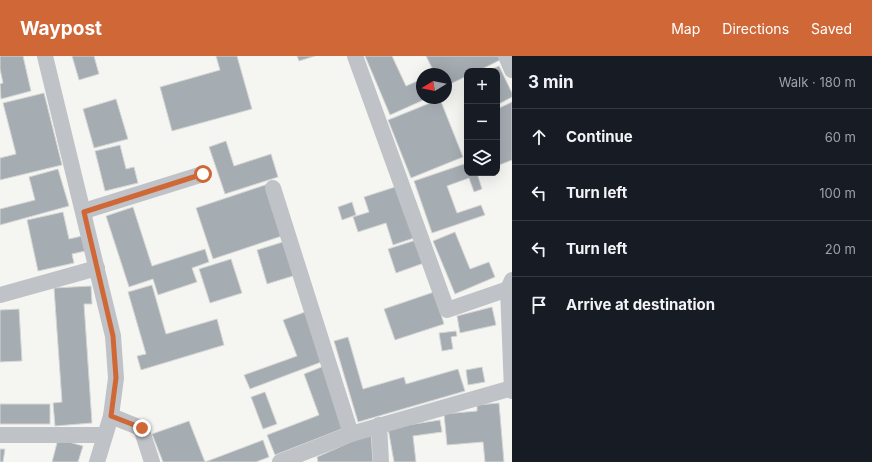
<!DOCTYPE html>
<meta charset="utf-8">
<style>
:root{--surface:#171b24;--page:#242831;--text:#f1f3f6;--muted:#9ea1a6;--line:#363941;--accent:#d06737}
body{margin:0;font-family:Inter,sans-serif;background:var(--page);color:var(--text)}
.controls{position:absolute;right:12px;top:12px;display:grid;overflow:hidden;border-radius:8px;box-shadow:0 4px 16px #0002}
.controls button{width:36px;height:36px;display:grid;place-items:center;padding:0;border:0;border-bottom:1px solid var(--line);background:var(--surface);color:var(--text);font:20px sans-serif}
.compass{position:absolute;left:416px;top:12px;width:36px;height:36px;border-radius:50%;background:var(--surface);box-shadow:0 4px 16px #0002;rotate:260deg}
.stop{position:absolute;width:12px;height:12px;margin:-9px;border:3px solid #d06737;border-radius:50%;background:#fff}
.stop.end{background:#d06737;border-color:#fff;box-shadow:0 1px 4px #0008}
.list{margin:0;padding:0;list-style:none}
h2{display:flex;justify-content:space-between;align-items:center;height:52px;margin:0;padding:0 16px;font-size:17px}
h2 small{font-size:13px;font-weight:400;color:var(--muted)}
.list li{display:grid;grid-template-columns:26px 1fr auto;gap:12px;align-items:center;box-sizing:border-box;height:56px;padding:0 16px;border-top:1px solid var(--line)}
.list b{display:block;font-size:15px;white-space:nowrap}
.list em{font-size:13px;font-style:normal;color:var(--muted)}
.icon{flex:none;width:22px;height:22px;fill:none;stroke:currentColor;stroke-width:2;stroke-linecap:round;stroke-linejoin:round}
.map{position:relative;flex:none;width:512px;height:406px;overflow:hidden}
header{display:flex;align-items:center;gap:24px;box-sizing:border-box;height:56px;padding:0 20px;background:var(--accent);color:#fff}
header strong{font-size:19px}
nav{display:flex;gap:22px;margin-inline-start:auto;font-size:14px}
main{display:flex}
aside{flex:1;background:var(--surface)}
.map>svg:first-child{display:block}
</style>
<header>
<strong>Waypost</strong>
<nav><a>Map</a><a>Directions</a><a>Saved</a></nav>
</header>
<main>
<div class="map">
<svg width="512" height="406" viewBox="0 0 512 406">
<rect width="100%" height="100%" fill="#f5f5f2"/>
<!-- building -->
<g fill="#a5acb2" stroke="#d6d7d5">
<path d="M 0,0 L 23,0 L 31,35 L 1,43 L 0,28 L 3,27 L 0,13 Z"/>
<path d="M 72,0 L 94,0 L 99,18 L 79,24 Z"/>
<path d="M 216,0 L 237,0 L 252,53 L 172,75 L 160,31 L 220,14 Z"/>
<path d="M 297,0 L 315,0 L 299,5 Z"/>
<path d="M 365,0 L 392,0 L 406,30 L 422,23 L 422,42 L 428,42 L 390,59 Z"/>
<path d="M 426,0 L 498,0 L 500,4 L 478,15 L 467,15 L 467,20 L 446,30 L 446,18 L 435,18 Z"/>
<path d="M 499,10 L 512,37 L 512,41 L 497,49 L 497,15 L 488,15 Z"/>
<path d="M 44,37 L 62,109 L 0,124 L 0,102 L 16,98 L 3,47 Z"/>
<path d="M 116,43 L 128,83 L 94,92 L 83,53 Z"/>
<path d="M 440,43 L 463,101 L 411,122 L 388,64 Z"/>
<path d="M 512,46 L 512,104 L 497,110 L 497,75 L 499,74 L 497,68 L 497,53 Z"/>
<path d="M 226,85 L 234,110 L 271,98 L 278,121 L 225,138 L 209,91 Z"/>
<path d="M 120,89 L 126,113 L 134,111 L 138,127 L 105,135 L 95,95 Z"/>
<path d="M 467,107 L 467,117 L 477,117 L 482,133 L 474,136 L 469,122 L 447,130 L 457,157 L 481,149 L 485,159 L 432,177 L 414,125 Z"/>
<path d="M 58,113 L 69,150 L 0,169 L 0,153 L 35,144 L 29,121 Z"/>
<path d="M 268,128 L 285,179 L 213,203 L 196,152 Z"/>
<path d="M 398,130 L 414,182 L 393,189 L 386,167 L 358,176 L 353,161 L 369,156 L 364,141 Z"/>
<path d="M 352,146 L 356,159 L 342,164 L 338,151 Z"/>
<path d="M 133,151 L 152,210 L 205,193 L 209,206 L 192,212 L 197,226 L 158,239 L 153,223 L 129,231 L 106,160 Z"/>
<path d="M 63,156 L 69,183 L 82,180 L 85,195 L 72,198 L 74,207 L 38,215 L 27,164 Z"/>
<path d="M 455,176 L 470,213 L 489,206 L 495,221 L 455,238 L 433,185 Z"/>
<path d="M 416,184 L 424,207 L 396,217 L 388,193 Z"/>
<path d="M 286,185 L 296,219 L 267,228 L 257,194 Z"/>
<path d="M 231,203 L 242,237 L 210,247 L 199,213 Z"/>
<path d="M 152,229 L 166,278 L 217,263 L 224,289 L 141,314 L 137,300 L 146,298 L 128,236 Z"/>
<path d="M 91,230 L 92,248 L 84,248 L 92,367 L 55,370 L 53,347 L 62,346 L 54,232 Z"/>
<path d="M 434,236 L 444,268 L 395,284 L 384,253 Z"/>
<path d="M 492,251 L 496,269 L 460,277 L 457,260 Z"/>
<path d="M 19,253 L 22,305 L 0,306 L 0,254 Z"/>
<path d="M 305,256 L 324,305 L 250,333 L 244,319 L 297,300 L 283,264 Z"/>
<path d="M 456,275 L 457,280 L 451,281 L 453,293 L 442,295 L 439,277 Z"/>
<path d="M 348,281 L 363,333 L 404,321 L 406,328 L 458,313 L 465,335 L 358,366 L 334,285 Z"/>
<path d="M 324,310 L 347,371 L 275,399 L 267,379 L 319,359 L 304,318 Z"/>
<path d="M 482,311 L 485,326 L 468,329 L 466,314 Z"/>
<path d="M 265,336 L 277,368 L 263,373 L 251,341 Z"/>
<path d="M 499,347 L 504,406 L 485,406 L 483,386 L 447,389 L 444,358 L 477,355 L 477,349 Z"/>
<rect x="0" y="348" width="50" height="20"/>
<path d="M 440,364 L 442,376 L 413,380 L 416,406 L 394,406 L 388,372 Z"/>
<path d="M 189,365 L 205,406 L 263,384 L 269,401 L 256,406 L 163,406 L 152,378 Z"/>
<path d="M 371,377 L 373,406 L 318,406 L 317,401 Z"/>
<path d="M 58,383 L 83,390 L 78,406 L 52,406 Z"/>
<path d="M 0,393 L 5,393 L 3,406 L 0,406 Z"/>
</g>
<g fill="none" stroke-linecap="round" stroke-linejoin="round">
<!-- minor -->
<g stroke="#bfc2c6" stroke-width="16">
<path d="M 45,0 L 113,280 L 116,322 L 111,360 L 97,406"/>
<path d="M 355,0 L 447,254 L 508,233"/>
<path d="M 506,0 L 512,14"/>
<path d="M 273,132 L 351,378"/>
<path d="M 84,155 L 203,118"/>
<path d="M 512,224 L 508,233 L 512,335"/>
<path d="M 0,239 L 97,212"/>
<path d="M 111,360 L 141,372 L 152,406"/>
<path d="M 379,369 L 381,406"/>
<path d="M 0,379 L 105,379"/>
<path d="M 280,406 L 351,378 L 512,332"/>
</g>
</g>
<g fill="none" stroke-linecap="round" stroke-linejoin="round">
<!-- route -->
<path stroke="#d06737" stroke-width="5" d="M 142,372 L 111,360 L 116,322 L 113,280 L 84,156 L 203,118"/>
</g>
</svg>
<div class="controls">
<button>+</button>
<button>−</button>
<button><svg class="icon" aria-label="layers" viewBox="0 0 24 24"><path d="M12 4l9 5-9 5-9-5zM3 14l9 5 9-5"/></svg></button>
</div>
<svg class="compass" viewBox="-18 -18 36 36"><path d="M0-13l5 13h-10z" fill="#e53935"/><path d="M0 13l5-13h-10z" fill="#9ea1a6"/></svg>
<div class="stop" style="left:203px;top:118px"></div>
<div class="stop end" style="left:142px;top:372px"></div>
</div>
<aside>
<h2>3 min<small>Walk · 180 m</small></h2>
<ul class="list">
<li><svg class="icon" aria-label="ahead" viewBox="0 0 24 24"><path d="M12 20V5M6 11l6-6 6 6"/></svg><div><b>Continue</b></div><em>60 m</em></li>
<li><svg class="icon" aria-label="left" viewBox="0 0 24 24"><path d="M17 20v-9H6M10 6l-5 5 5 5"/></svg><div><b>Turn left</b></div><em>100 m</em></li>
<li><svg class="icon" aria-label="left" viewBox="0 0 24 24"><path d="M17 20v-9H6M10 6l-5 5 5 5"/></svg><div><b>Turn left</b></div><em>20 m</em></li>
<li><svg class="icon" aria-label="arrive" viewBox="0 0 24 24"><path d="M6 21V4h12l-3 4 3 4H6"/></svg><div><b>Arrive at destination</b></div></li>
</ul>
</aside>
</main>
